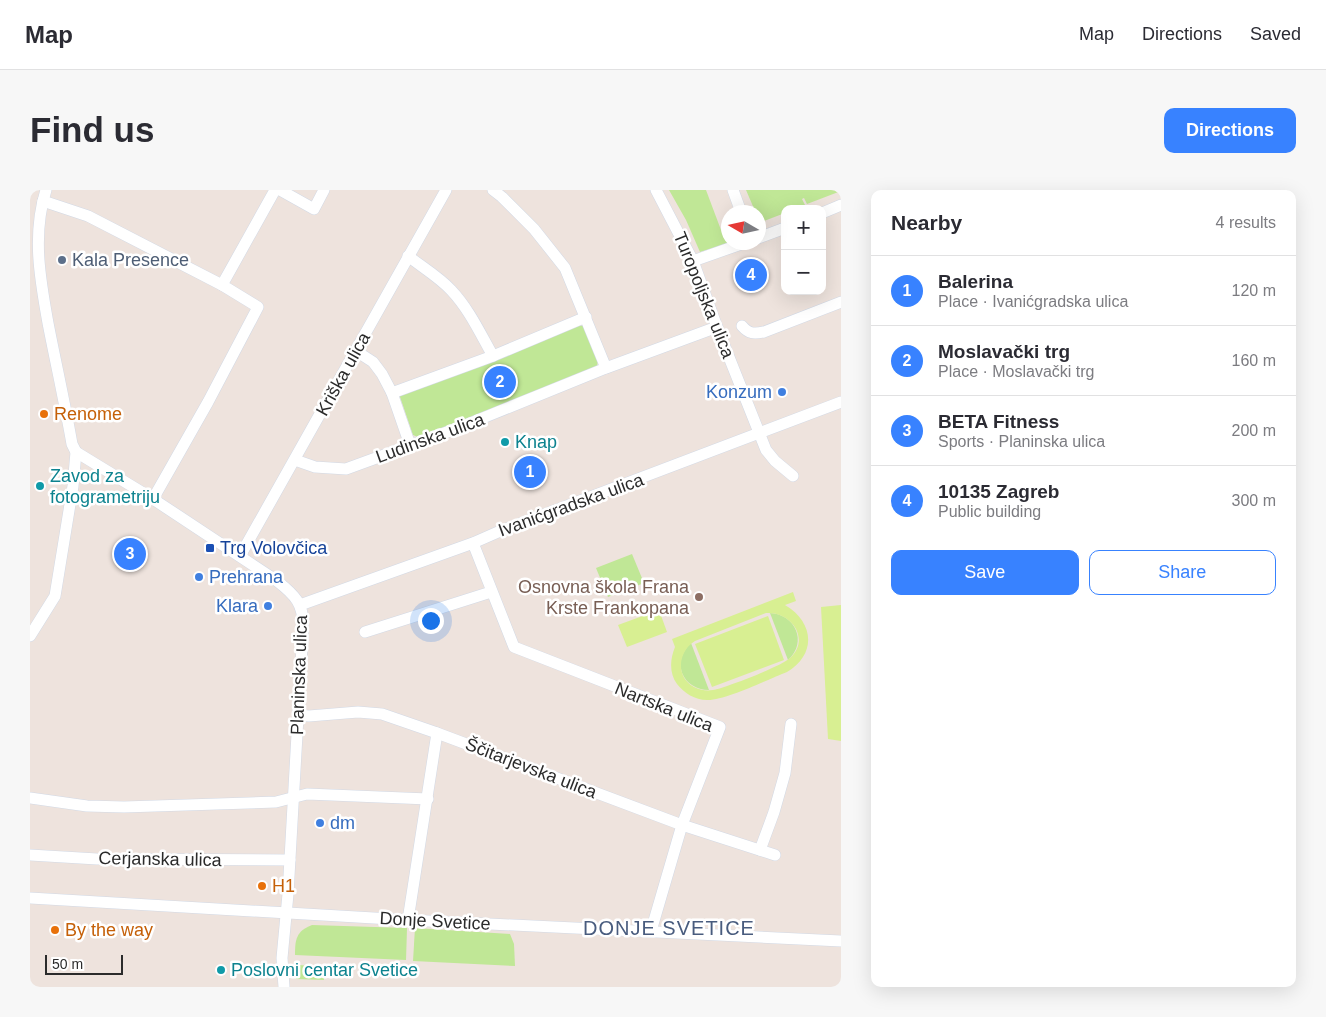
<!DOCTYPE html>
<meta charset="utf-8">
<style>
:root{--surface:#fff;--page:#f7f7f7;--text:#2b2b33;--muted:#7c7c81;--line:#e1e1e2;--accent:#3882ff}
body{margin:0;font-family:Arial,sans-serif;background:var(--page);color:var(--text)}
.controls{position:absolute;right:15px;top:15px;display:grid;overflow:hidden;border-radius:10px;box-shadow:0 5px 20px #0002}
.controls button{width:45px;height:45px;display:grid;place-items:center;padding:0;border:0;border-bottom:1px solid var(--line);background:var(--surface);color:var(--text);font:25px sans-serif}
.compass{position:absolute;left:691px;top:15px;width:45px;height:45px;border-radius:50%;background:var(--surface);box-shadow:0 5px 20px #0002;rotate:279deg}
.scale{position:absolute;left:15px;bottom:12px;width:78px;box-sizing:border-box;padding-left:5px;border:2px solid #2b2b2b;border-top:0;font-size:14px;line-height:18px;white-space:nowrap;color:#2b2b2b;-webkit-text-stroke:4px #fff;paint-order:stroke}
.you{position:absolute;left:400px;top:430px;width:18px;height:18px;margin:-12px;border:4px solid #fff;border-radius:50%;background:#1a73e8;box-shadow:0 0 0 8px #1a73e833}
.badge{display:grid;place-items:center;width:32px;height:32px;border-radius:50%;background:var(--accent);color:#fff;font-size:16px;font-weight:700}
.pin{position:absolute;translate:-50% -50%;border:2px solid #fff;box-shadow:0 1px 5px #0006}
.list{margin:0;padding:0;list-style:none}
h2{display:flex;justify-content:space-between;align-items:center;height:65px;margin:0;padding:0 20px;font-size:21px}
h2 small{font-size:16px;font-weight:400;color:var(--muted)}
.list li{display:grid;grid-template-columns:32px 1fr auto;gap:15px;align-items:center;box-sizing:border-box;height:70px;padding:0 20px;border-top:1px solid var(--line)}
.list b{display:block;font-size:19px;white-space:nowrap}
.list p{margin:0;font-size:16px;white-space:nowrap;color:var(--muted)}
.list em{font-size:16px;font-style:normal;color:var(--muted)}
.actions{display:flex;gap:10px;padding:15px 20px}
.actions a{flex:1;padding:11px 0;border:1px solid var(--accent);border-radius:10px;text-align:center;font-size:18px;color:var(--accent)}
.actions .main{background:var(--accent);color:#fff}
.map{position:relative;flex:none;width:811px;height:797px;overflow:hidden;border-radius:10px}
header{display:flex;align-items:center;gap:30px;box-sizing:border-box;height:70px;padding:0 25px;background:var(--surface);border-bottom:1px solid var(--line)}
header strong{font-size:24px}
nav{display:flex;gap:28px;margin-inline-start:auto;font-size:18px}
.intro{display:flex;align-items:center;justify-content:space-between;box-sizing:border-box;height:120px;padding:0 30px}
h1{margin:0;font-size:35px}
.button{padding:12px 22px;border-radius:10px;background:var(--accent);color:#fff;font-size:18px;font-weight:700}
main{display:flex;gap:30px;padding:0 30px}
aside{flex:1;background:var(--surface);border-radius:10px;box-shadow:0 5px 20px #0002}
.map>svg:first-child{display:block}
</style>
<header>
<strong>Map</strong>
<nav><a>Map</a><a>Directions</a><a>Saved</a></nav>
</header>
<div class="intro"><h1>Find us</h1><a class="button">Directions</a></div>
<main>
<div class="map">
<svg width="811" height="797" viewBox="0 0 811 797">
<rect width="100%" height="100%" fill="#eee3dd"/>
<!-- green -->
<g fill="#c0e796">
<path d="M 639,0 L 676,0 L 694,48 L 698,47 L 698,52 L 700,53 L 670,62 L 656,30 Z"/>
<path d="M 716,0 L 811,0 L 811,1 L 777,14 L 774,8 L 772,9 L 775,15 L 765,19 L 755,19 L 755,23 L 729,33 L 728,22 L 723,22 L 725,21 Z"/>
<path d="M 548,135 L 553,136 L 568,171 L 567,176 L 399,247 L 396,245 L 388,247 L 383,245 L 369,204 Z"/>
<path d="M 602,364 L 614,393 L 578,407 L 566,378 Z"/>
<path d="M 740,423 C 765,424 778,452 758,470 Z"/>
<path d="M 661,453 L 679,500 C 653,500 640,472 661,453 Z"/>
<path d="M 282,735 L 377,738 L 376,770 L 265,765 C 265,750 266,741 282,735 Z"/>
<path d="M 385,738 L 480,744 L 484,754 L 485,776 L 383,771 Z"/>
<path d="M 265,775 L 294,776 L 294,790 L 266,789 Z"/>
</g>
<!-- pitch -->
<g fill="#d8ef92" fill-rule="evenodd">
<path d="M 763,402 L 766,411 L 755,415 C 784,432 787,464 757,482 C 739,489 694,511 677,510 C 665,510 654,503 647,494 C 639,483 640,469 645,457 L 642,449 ZM 736,423 C 761,421 781,449 760,468 C 752,476 695,498 683,500 C 676,501 670,500 664,497 C 645,487 648,461 665,451 Z"/>
<path d="M 811,415 L 811,551 L 798,549 L 791,417 Z"/>
<path d="M 629,420 L 637,442 L 597,457 L 588,435 Z"/>
<path d="M 738,426 L 754,470 L 682,497 L 665,454 Z"/>
</g>
<g fill="none" stroke-linecap="round" stroke-linejoin="round">
<defs>
<g id="minor">
<path d="M 250,0 L 284,19 L 294,0"/>
<path d="M 463,0 L 472,7 L 504,39 L 535,78 L 576,178"/>
<path d="M 626,0 L 663,71 L 687,137 L 736,260 L 745,271 L 763,286"/>
<path d="M 703,0 L 711,22"/>
<path d="M 13,11 L 58,26 L 192,95"/>
<path d="M 792,23 L 811,15"/>
<path d="M 728,48 L 755,38"/>
<path d="M 378,66 C 392,77 409,87 421,100 C 439,119 450,143 463,166"/>
<path d="M 663,71 L 717,52"/>
<path d="M 712,136 C 719,144 724,144 734,142 L 811,112"/>
<path d="M 326,161 L 343,172 L 352,184 L 362,203"/>
<path d="M 380,255 L 362,203 L 463,166 L 556,127"/>
<path d="M 46,262 L 123,309 L 247,391 C 265,405 274,414 273,438 L 258,704 L 252,768 L 254,797"/>
<path d="M 265,270 L 285,277 L 316,279 L 428,238 L 576,178 L 687,137"/>
<path d="M 123,309 L 178,212 L 228,117 L 192,95 L 245,0"/>
<path d="M 443,353 L 484,457 L 690,537 L 652,635 L 621,741"/>
<path d="M 210,366 L 416,0"/>
<path d="M 270,415 L 443,353 L 468,342 L 811,212"/>
<path d="M 335,442 L 461,402"/>
<path d="M 0,446 L 25,406 L 43,296 L 46,262 L 42,254 C 35,214 26,174 18,133 C 10,89 2,44 16,0"/>
<path d="M 268,525 L 279,526 L 328,522 L 352,524 L 407,543 L 652,635 L 745,665"/>
<path d="M 0,608 L 57,616 L 94,617 L 246,612 L 277,604 L 398,609"/>
<path d="M 730,660 L 744,622 L 755,583 L 761,534"/>
<path d="M 0,665 L 67,669 L 260,670"/>
<path d="M 0,708 L 378,730 L 811,751"/>
<path d="M 378,730 L 407,543"/>
</g>
</defs>
<!-- minor casing -->
<use href="#minor" stroke="#d2d9e5" stroke-width="12"/>
<!-- minor -->
<use href="#minor" stroke="#fff" stroke-width="11"/>
</g>
<!-- markers -->
<circle fill="#5c6f8a" stroke="#fff" stroke-width="2" cx="32" cy="70" r="5"/>
<g fill="#3f7fe0" stroke="#fff" stroke-width="2">
<circle cx="752" cy="202" r="5"/>
<circle cx="169" cy="387" r="5"/>
<circle cx="238" cy="416" r="5"/>
<circle cx="290" cy="633" r="5"/>
</g>
<g fill="#e8710a" stroke="#fff" stroke-width="2">
<circle cx="14" cy="224" r="5"/>
<circle cx="232" cy="696" r="5"/>
<circle cx="25" cy="740" r="5"/>
</g>
<g fill="#0f9aa8" stroke="#fff" stroke-width="2">
<circle cx="475" cy="252" r="5"/>
<circle cx="10" cy="296" r="5"/>
<circle cx="191" cy="780" r="5"/>
</g>
<rect fill="#1a4fb4" stroke="#fff" stroke-width="2" x="175" y="353" width="10" height="10" rx="2.5"/>
<circle fill="#8d6e63" stroke="#fff" stroke-width="2" cx="669" cy="407" r="5"/>
<g text-anchor="middle" stroke-width="5" stroke-linejoin="round" paint-order="stroke">
<!-- service labels -->
<g font-size="18" fill="#4e5e75" stroke="#fff" text-anchor="start">
<text x="42" y="76">Kala Presence</text>
</g>
<!-- street labels -->
<g font-size="18" fill="#2b2b2b" stroke="#fff">
<text transform="translate(674 105) rotate(68)" y="6">Turopoljska ulica</text>
<text transform="translate(313 184) rotate(-61)" y="6">Kriška ulica</text>
<text transform="translate(400 248) rotate(-20)" y="6">Ludinska ulica</text>
<text transform="translate(541 315) rotate(-20)" y="6">Ivanićgradska ulica</text>
<text transform="translate(269 485) rotate(-88)" y="6">Planinska ulica</text>
<text transform="translate(634 517) rotate(22)" y="6">Nartska ulica</text>
<text transform="translate(501 578) rotate(21)" y="6">Ščitarjevska ulica</text>
<text transform="translate(130 669) rotate(1)" y="6">Cerjanska ulica</text>
<text transform="translate(405 731) rotate(3)" y="6">Donje Svetice</text>
</g>
<!-- shop labels -->
<g font-size="18" fill="#366cbe" stroke="#fff" text-anchor="end">
<text x="742" y="208">Konzum</text>
<text x="179" y="393" text-anchor="start">Prehrana</text>
<text x="228" y="422">Klara</text>
<text x="300" y="639" text-anchor="start">dm</text>
</g>
<!-- food labels -->
<g font-size="18" fill="#c56008" stroke="#fff" text-anchor="start">
<text x="24" y="230">Renome</text>
<text x="242" y="702">H1</text>
<text x="35" y="746">By the way</text>
</g>
<!-- culture labels -->
<g font-size="18" fill="#0d838f" stroke="#fff" text-anchor="start">
<text x="485" y="258">Knap</text>
<text x="20" y="292">Zavod za<tspan x="20" dy="21">fotogrametriju</tspan></text>
<text x="201" y="786">Poslovni centar Svetice</text>
</g>
<!-- transit labels -->
<g font-size="18" fill="#164399" stroke="#fff" text-anchor="start">
<text x="190" y="364">Trg Volovčica</text>
</g>
<!-- education labels -->
<g font-size="18" fill="#785e54" stroke="#fff" text-anchor="end">
<text x="659" y="403">Osnovna škola Frana<tspan x="659" dy="21">Krste Frankopana</tspan></text>
</g>
<!-- quarter labels -->
<g font-size="20" letter-spacing="1" fill="#495c7e" stroke="#fff">
<text x="639" y="745">DONJE SVETICE</text>
</g>
</g>
</svg>
<div class="controls">
<button>+</button>
<button>−</button>
</div>
<svg class="compass" viewBox="-18 -18 36 36"><path d="M0-13l5 13h-10z" fill="#e53935"/><path d="M0 13l5-13h-10z" fill="#7c7c81"/></svg>
<div class="scale">50 m</div>
<div class="you"></div>
<div class="pin badge" style="left:500px;top:282px">1</div>
<div class="pin badge" style="left:470px;top:192px">2</div>
<div class="pin badge" style="left:100px;top:364px">3</div>
<div class="pin badge" style="left:721px;top:85px">4</div>
</div>
<aside>
<h2>Nearby<small>4 results</small></h2>
<ul class="list">
<li><span class="badge">1</span><div><b>Balerina</b><p>Place · Ivanićgradska ulica</p></div><em>120 m</em></li>
<li><span class="badge">2</span><div><b>Moslavački trg</b><p>Place · Moslavački trg</p></div><em>160 m</em></li>
<li><span class="badge">3</span><div><b>BETA Fitness</b><p>Sports · Planinska ulica</p></div><em>200 m</em></li>
<li><span class="badge">4</span><div><b>10135 Zagreb</b><p>Public building</p></div><em>300 m</em></li>
</ul>
<div class="actions"><a class="main">Save</a><a>Share</a></div>
</aside>
</main>
